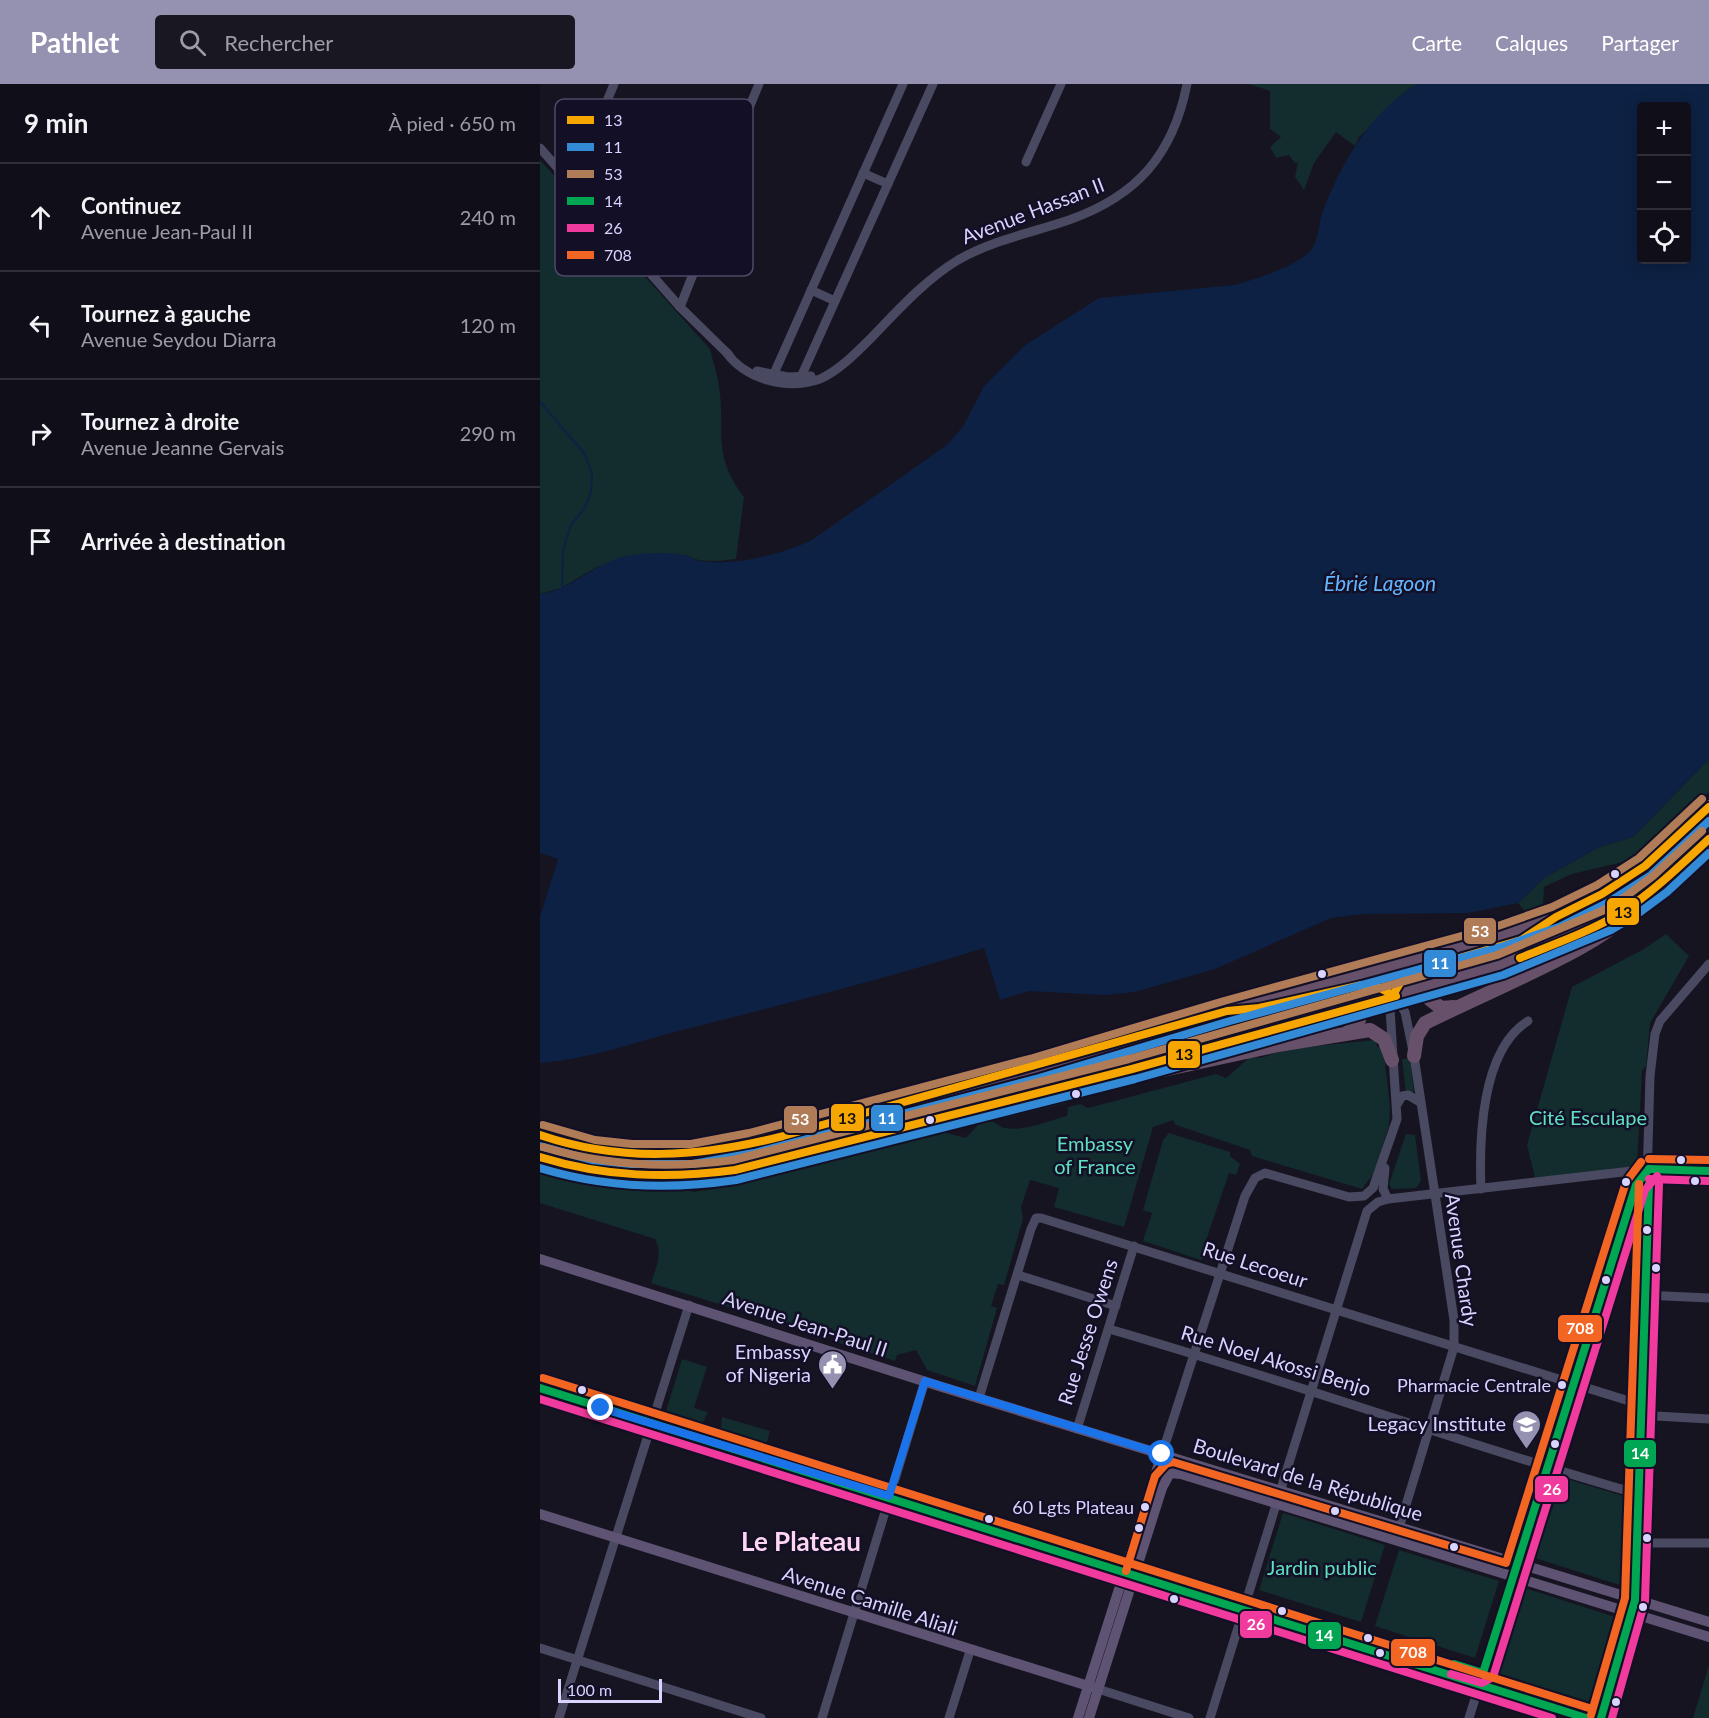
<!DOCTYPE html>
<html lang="fr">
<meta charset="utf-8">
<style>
:root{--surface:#100f19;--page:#191822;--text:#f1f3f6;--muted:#9c9ca2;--line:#302f38;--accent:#9591b1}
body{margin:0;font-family:Lato,sans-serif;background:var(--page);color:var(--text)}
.controls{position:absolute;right:18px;top:18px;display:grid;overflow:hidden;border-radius:6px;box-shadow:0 3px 15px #0003}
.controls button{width:54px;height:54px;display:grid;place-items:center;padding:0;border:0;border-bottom:2px solid var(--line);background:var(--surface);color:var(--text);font:30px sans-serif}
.scale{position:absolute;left:18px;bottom:15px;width:104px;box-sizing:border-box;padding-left:6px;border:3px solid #d9d4ff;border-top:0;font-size:16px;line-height:21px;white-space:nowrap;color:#d9d4ff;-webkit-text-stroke:4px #130f26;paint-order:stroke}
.stop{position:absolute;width:18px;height:18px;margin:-14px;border:4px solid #1a73e8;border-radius:50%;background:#fff}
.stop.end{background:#1a73e8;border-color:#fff;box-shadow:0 2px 6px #0008}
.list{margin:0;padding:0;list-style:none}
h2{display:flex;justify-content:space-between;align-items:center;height:78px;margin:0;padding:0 24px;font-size:26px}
h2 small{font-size:20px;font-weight:400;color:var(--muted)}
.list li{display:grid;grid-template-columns:39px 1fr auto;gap:18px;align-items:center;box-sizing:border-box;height:108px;padding:0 24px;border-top:2px solid var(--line)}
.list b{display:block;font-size:22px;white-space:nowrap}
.list p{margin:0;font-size:20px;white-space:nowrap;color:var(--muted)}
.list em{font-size:20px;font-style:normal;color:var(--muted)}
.icon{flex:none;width:33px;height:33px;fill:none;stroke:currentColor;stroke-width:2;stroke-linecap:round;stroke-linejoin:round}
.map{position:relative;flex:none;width:1169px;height:1634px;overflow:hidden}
header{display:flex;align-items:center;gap:36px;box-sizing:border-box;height:84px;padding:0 30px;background:var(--accent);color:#fff}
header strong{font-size:28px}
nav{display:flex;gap:33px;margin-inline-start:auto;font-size:21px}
.search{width:420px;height:54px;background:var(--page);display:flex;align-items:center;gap:15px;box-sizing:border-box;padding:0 21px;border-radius:6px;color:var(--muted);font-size:22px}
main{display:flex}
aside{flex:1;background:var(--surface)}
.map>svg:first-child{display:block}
</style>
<header>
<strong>Pathlet</strong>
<div class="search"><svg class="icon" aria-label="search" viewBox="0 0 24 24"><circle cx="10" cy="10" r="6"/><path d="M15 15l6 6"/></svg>Rechercher</div>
<nav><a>Carte</a><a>Calques</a><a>Partager</a></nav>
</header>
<main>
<aside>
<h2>9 min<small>À pied · 650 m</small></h2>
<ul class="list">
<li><svg class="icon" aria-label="ahead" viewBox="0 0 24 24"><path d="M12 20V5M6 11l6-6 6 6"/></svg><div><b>Continuez</b><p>Avenue Jean-Paul II</p></div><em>240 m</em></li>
<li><svg class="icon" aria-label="left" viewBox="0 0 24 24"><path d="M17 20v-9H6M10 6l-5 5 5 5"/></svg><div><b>Tournez à gauche</b><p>Avenue Seydou Diarra</p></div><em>120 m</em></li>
<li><svg class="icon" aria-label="right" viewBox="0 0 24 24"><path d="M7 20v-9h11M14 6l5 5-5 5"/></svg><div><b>Tournez à droite</b><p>Avenue Jeanne Gervais</p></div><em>290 m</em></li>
<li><svg class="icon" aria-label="arrive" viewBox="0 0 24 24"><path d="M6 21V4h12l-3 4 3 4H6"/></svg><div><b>Arrivée à destination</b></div></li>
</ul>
</aside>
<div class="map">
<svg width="1169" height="1634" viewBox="0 0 1169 1634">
<rect width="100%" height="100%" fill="#161421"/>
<!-- green -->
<g fill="#132c2d">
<path d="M 709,0 L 877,0 L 819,53 L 815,62 L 796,48 L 774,79 L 764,106 L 755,93 L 758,78 L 755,79 L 749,71 L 736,74 L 730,63 L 741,53 L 730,45 L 730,7 Z"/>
<path d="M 0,76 L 170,265 C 173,277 177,290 179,302 C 186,349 171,369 204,413 L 196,475 C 177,477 162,480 145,471 L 57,483 L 21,504 L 0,510 Z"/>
<path d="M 1169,675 L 1169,708 L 1128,748 L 1087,777 L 1032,790 L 1004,803 L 1003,821 L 986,829 L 978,819 L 1004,794 L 1059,763 L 1093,753 Z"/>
<path d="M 1169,735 L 1169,747 C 1136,777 1104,810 1064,832 C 1032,849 995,861 961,875 L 959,869 L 1066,820 L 1112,788 Z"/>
<path d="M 1126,850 L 1149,872 L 1110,939 L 1106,982 L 1102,986 L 1097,1082 L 995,1094 L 987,1061 L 1032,903 L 1104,865 Z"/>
<path d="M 836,956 L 837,963 L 843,962 L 850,1023 L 849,1042 L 834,1089 L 822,1105 L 712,1072 L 710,1066 L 636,1041 L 633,1036 L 613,1043 L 584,1143 L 514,1123 L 519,1104 L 490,1096 L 481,1123 L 483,1135 L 464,1201 L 458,1200 L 451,1222 L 457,1224 L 435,1302 L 387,1286 L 376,1266 L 357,1271 L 355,1277 L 296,1258 L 292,1244 C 263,1248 245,1243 225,1221 L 208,1229 L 111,1199 C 116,1184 123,1170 115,1155 L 0,1119 L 0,1083 C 49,1100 98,1105 150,1104 L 152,1108 L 175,1105 L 209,1090 L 400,1039 L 402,1048 L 426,1054 L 443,1035 C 453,1034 456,1042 465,1044 C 483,1048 510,1036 527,1032 L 528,1023 L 540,1020 L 548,1024 L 676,990 L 686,994 L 710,973 L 721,974 L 745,965 Z"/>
<path d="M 870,974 L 874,1008 L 866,1009 L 862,975 Z"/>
<path d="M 526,1013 L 527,1019 L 466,1034 L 455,1029 Z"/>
<path d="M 629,1049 L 690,1068 L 690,1072 L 700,1080 L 696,1091 L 689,1089 L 662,1168 L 668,1171 L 661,1176 L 603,1157 L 612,1129 L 603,1126 L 623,1056 Z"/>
<path d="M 866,1050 L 875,1051 L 881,1097 L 876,1104 L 852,1105 L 849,1100 Z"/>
<path d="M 142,1275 L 167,1283 L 154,1324 L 168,1328 L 163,1338 L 167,1345 L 174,1348 L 181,1344 L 182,1333 L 230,1347 L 225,1364 L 124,1334 Z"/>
<path d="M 1023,1394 L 1087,1413 L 1086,1503 L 995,1474 Z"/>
<path d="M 743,1429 L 845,1461 L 821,1538 L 719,1506 Z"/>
<path d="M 859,1466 L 959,1497 L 935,1574 L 835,1542 Z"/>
<path d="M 982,1503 L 1075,1533 L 1047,1624 L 953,1594 Z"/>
<path d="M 1169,1581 L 1169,1634 L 1153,1634 Z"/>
</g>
<!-- water -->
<path fill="#0d2144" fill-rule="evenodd" d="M 877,0 L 1169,0 L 1169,675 L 1093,753 L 1059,763 L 1004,794 L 978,819 L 928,829 L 822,830 L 791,834 L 675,885 L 595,908 L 564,911 L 489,907 L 460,916 L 444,864 C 347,894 249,919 150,944 C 97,957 56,974 0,979 L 0,833 L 18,775 L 0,769 L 0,510 C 33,506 58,475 92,471 C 107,469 128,468 143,471 C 149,471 154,476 160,477 C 194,482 241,471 272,456 L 407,361 L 424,341 L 444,302 L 484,262 L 559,214 L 695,201 C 714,196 764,180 773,163 C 779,153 779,138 783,127 C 802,78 830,28 877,0 ZM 1146,22 L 1146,176 L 1102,176 L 1102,22 Z"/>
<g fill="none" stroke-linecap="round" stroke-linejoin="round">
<!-- stream -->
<path stroke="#0d2144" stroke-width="2" d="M 0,318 L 44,369 L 52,389 L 51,408 L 44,425 L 31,441 L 23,466 L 22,506"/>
<!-- minor -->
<g stroke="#4a4962" stroke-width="9">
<path d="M 0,64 L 140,223 L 189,271"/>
<path d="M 486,78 L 521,0"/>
<path d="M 323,89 L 348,100"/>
<path d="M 30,99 L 36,93 L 74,0"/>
<path d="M 111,189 L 170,77 L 190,69"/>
<path d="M 271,206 L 295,217"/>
<path d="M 140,223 L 192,92 L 194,83 L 190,69 L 219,0"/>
<path d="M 186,268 C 196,282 210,291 227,296 C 244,301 263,301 280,295 C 300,286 318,267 333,252 C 359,225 385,196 418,176 C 453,156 491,149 529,136 C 597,112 633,71 647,0"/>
<path d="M 217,287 L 248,293 L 271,292"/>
<path d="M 232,294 L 363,0"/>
<path d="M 260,295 L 393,0"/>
<path d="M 853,911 L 865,928 L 874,972 L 914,1236 L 914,1263 L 859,1444"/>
<path d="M 858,1019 L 862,1012 L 868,1011 L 880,1018"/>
<path d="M 845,1084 L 843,1105 L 848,1115"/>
<path d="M 941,1105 C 939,1056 941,966 988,937"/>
<path d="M 478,1191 L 576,1222"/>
<path d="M 1104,1211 L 1169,1214"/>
<path d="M 569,1245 C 747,1296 920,1359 1098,1410"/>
<path d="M 0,1304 L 596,1490 L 1046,1634"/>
<path d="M 439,1314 L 491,1145 L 496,1134 L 501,1134 L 1089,1317 L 1116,1332 L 1169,1335"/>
<path d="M 537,1345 L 594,1162"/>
<path d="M 622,1370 L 705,1112 L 715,1094 L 725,1089 L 809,1113 L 824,1112 L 833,1104 L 857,1035 L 850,925 L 853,911"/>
<path d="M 1096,1459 L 1169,1459"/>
<path d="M 0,1564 L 221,1634"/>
<path d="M 558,1605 L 649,1634"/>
<path d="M 19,1634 L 149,1221"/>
<path d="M 282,1634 L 385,1297"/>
<path d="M 409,1634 L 430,1567"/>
<path d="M 670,1634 L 827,1127 L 838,1118 L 848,1115 L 1109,1085 L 1169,1087"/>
<path d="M 929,1634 L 1096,1101 L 1109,1085"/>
<path d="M 1061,1634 L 1095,1516 L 1110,992 L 1115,950 L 1120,937 L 1169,880"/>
</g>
<!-- major -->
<g stroke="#5e5373" stroke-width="10">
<path d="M 0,1175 L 402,1303 L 1169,1538"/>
<path d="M 630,1389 L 641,1390 L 1169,1553"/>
<path d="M 0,1430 L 558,1605"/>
<path d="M 538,1634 L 622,1370"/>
<path d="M 549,1634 L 622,1404 L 630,1389"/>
</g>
<!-- highway -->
<g stroke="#67516a" stroke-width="14">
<path d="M 1030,852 L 1077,831"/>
<path d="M 896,881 L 885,893 L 887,913 L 901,924 L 914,923"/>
<path d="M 800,905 C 816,910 821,920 819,936 L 808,948"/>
<path d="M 745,919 C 776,913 825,888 853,911 C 883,863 954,878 998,847"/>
<path d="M 874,972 L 877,952 L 885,939 C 936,914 988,892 1038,865 C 1088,838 1131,798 1169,757"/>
<path d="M 607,986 L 623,986 L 738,961 L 830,946 L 844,955 L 852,976"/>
<path d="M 0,1051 L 53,1066 L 91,1070 L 152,1070 L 211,1059 L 496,984 L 687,927 L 961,852 L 1016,833 L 1062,810 L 1105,782 L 1169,723"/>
<path d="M 0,1073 C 64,1095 128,1097 195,1086 L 689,958"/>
</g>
<!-- highway-bridge -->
<path stroke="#67516a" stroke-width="14" d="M 689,958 C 803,926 920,900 1030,852"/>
<defs>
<g id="bus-1">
<path d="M 980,874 C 1014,860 1049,848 1081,829 C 1113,808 1141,781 1169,755"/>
<path d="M 0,1051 C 82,1079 161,1073 243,1052 L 687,927 L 719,924 L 822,901 L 840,904 L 853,911 L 860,899 L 875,887 L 981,856 L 1016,833 L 1062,810 L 1105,782 L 1169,723"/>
<path d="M 0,1073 C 65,1093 128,1095 195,1086 L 592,985 L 856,912"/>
</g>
<g id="bus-2">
<path d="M 0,1062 L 52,1076 L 91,1080 L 153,1080 L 214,1069 L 499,994 L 690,937 L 964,862 L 1019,843 L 1067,819 L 1111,791 L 1169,737"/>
<path d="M 0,1084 C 65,1104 129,1106 196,1096 L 595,995 L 963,891 L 1071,846 L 1096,831 L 1127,808 L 1169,769"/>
</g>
<g id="bus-3">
<path d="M 3,1041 L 55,1056 L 92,1060 L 151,1060 L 209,1049 L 493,974 L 684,917 L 958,842 L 1012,823 L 1057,801 L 1099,774 L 1162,715"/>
<path d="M 3,1063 C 66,1082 128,1085 193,1076 L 589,975 L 957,871 L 1062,827 L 1085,813 L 1113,792 L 1162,747"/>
</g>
<g id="bus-4">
<path d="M 1109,1085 L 1169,1087"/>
<path d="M 0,1304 L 1046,1634"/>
<path d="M 914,1580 L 943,1589 L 1096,1101 L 1109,1085"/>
<path d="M 1061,1634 L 1095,1516 L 1109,1100"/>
</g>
<g id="bus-5">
<path d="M 1109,1095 L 1169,1097"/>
<path d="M 0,1315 L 1012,1634"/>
<path d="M 911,1590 L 942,1599 L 953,1593 L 1105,1106 L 1117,1092"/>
<path d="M 1072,1634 L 1105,1517 L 1119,1100"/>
</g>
<g id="bus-6">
<path d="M 1109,1075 L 1169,1076"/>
<path d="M 3,1294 L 1049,1624"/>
<path d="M 586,1487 L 615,1392 L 626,1380 L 633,1378 L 966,1479 L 1086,1098 L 1101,1078"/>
<path d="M 1051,1631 L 1085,1514 L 1099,1100"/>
</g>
</defs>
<!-- bus-1 casing -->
<use href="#bus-1" stroke="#130f26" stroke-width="12"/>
<!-- bus-2 casing -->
<use href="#bus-2" stroke="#130f26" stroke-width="12"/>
<!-- bus-3 casing -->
<use href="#bus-3" stroke="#130f26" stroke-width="12"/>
<!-- bus-4 casing -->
<use href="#bus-4" stroke="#130f26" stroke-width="12"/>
<!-- bus-5 casing -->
<use href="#bus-5" stroke="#130f26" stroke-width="12"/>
<!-- bus-6 casing -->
<use href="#bus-6" stroke="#130f26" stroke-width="12"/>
<!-- bus-1 -->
<use href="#bus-1" stroke="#f7a600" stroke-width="8"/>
<!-- bus-2 -->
<use href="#bus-2" stroke="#338bd7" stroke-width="8"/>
<!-- bus-3 -->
<use href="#bus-3" stroke="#b07c57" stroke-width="8"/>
<!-- bus-4 -->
<use href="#bus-4" stroke="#00a651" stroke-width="8"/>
<!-- bus-5 -->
<use href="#bus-5" stroke="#f13a9d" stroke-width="8"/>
<!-- bus-6 -->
<use href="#bus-6" stroke="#f26522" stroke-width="8"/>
</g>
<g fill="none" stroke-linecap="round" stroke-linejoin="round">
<!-- route -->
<path stroke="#1a73e8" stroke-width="8" d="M 61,1324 L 349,1412 L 385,1297 L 622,1370"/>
</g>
<!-- icons -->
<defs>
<symbol id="civic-pin" viewBox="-11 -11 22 30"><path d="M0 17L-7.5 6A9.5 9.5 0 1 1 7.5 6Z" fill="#9591b1" stroke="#130f26"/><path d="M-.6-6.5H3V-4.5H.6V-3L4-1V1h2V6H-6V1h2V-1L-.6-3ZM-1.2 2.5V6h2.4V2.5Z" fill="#fff"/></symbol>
<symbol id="university-pin" viewBox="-11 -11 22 30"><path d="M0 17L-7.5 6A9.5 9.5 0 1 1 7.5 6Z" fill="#9591b1" stroke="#130f26"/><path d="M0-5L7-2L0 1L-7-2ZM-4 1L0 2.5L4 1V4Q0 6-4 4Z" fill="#fff"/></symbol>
</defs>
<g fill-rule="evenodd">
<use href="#civic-pin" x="276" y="1264" width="33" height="45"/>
<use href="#university-pin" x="970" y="1324" width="33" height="45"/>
</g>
<!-- markers -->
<g fill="#d9d4ff" stroke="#130f26" stroke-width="2">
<circle cx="1075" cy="790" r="5"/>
<circle cx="782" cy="890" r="5"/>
<circle cx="536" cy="1010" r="5"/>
<circle cx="390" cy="1036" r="5"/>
<circle cx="1141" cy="1076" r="5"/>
<circle cx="1155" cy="1097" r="5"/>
<circle cx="1086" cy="1098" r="5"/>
<circle cx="1107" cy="1146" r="5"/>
<circle cx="1116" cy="1184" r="5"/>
<circle cx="1066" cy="1196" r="5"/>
<circle cx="1022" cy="1301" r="5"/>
<circle cx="42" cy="1306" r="5"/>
<circle cx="1015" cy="1360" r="5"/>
<circle cx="605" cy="1423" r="5"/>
<circle cx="795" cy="1427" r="5"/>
<circle cx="449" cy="1435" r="5"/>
<circle cx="599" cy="1444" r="5"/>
<circle cx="1107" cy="1454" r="5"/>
<circle cx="914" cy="1463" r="5"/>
<circle cx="634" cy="1515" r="5"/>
<circle cx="1103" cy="1523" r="5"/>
<circle cx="742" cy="1527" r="5"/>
<circle cx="828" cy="1554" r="5"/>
<circle cx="840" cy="1569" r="5"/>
<circle cx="1076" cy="1618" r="5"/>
</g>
<g text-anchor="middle" stroke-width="5" stroke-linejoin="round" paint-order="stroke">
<!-- bus labels -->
<g font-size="18" fill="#d9d4ff" stroke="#130f26" text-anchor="end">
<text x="1011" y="1308">Pharmacie Centrale</text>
<text x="594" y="1430">60 Lgts Plateau</text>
</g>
<!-- street labels -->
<g font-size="20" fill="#d9d4ff" stroke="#130f26">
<text transform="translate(493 127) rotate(-21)" y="7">Avenue Hassan II</text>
<text transform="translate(921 1176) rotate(82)" y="7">Avenue Chardy</text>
<text transform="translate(715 1181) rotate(18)" y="7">Rue Lecoeur</text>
<text transform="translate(265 1240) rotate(18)" y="7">Avenue Jean-Paul II</text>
<text transform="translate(548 1248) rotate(-72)" y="7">Rue Jesse Owens</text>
<text transform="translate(736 1277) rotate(17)" y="7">Rue Noel Akossi Benjo</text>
<text transform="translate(768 1396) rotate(17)" y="7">Boulevard de la République</text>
<text transform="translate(330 1517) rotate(18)" y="7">Avenue Camille Aliali</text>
</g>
<!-- park labels -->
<g font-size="20" fill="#5fe0c0" stroke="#130f26">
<text x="1048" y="1041">Cité Esculape</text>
<text x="555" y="1067">Embassy<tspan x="555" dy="23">of France</tspan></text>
<text x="782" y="1491">Jardin public</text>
</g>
<!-- poi labels -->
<g font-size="20" fill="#d9d4ff" stroke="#130f26" text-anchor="end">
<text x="271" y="1275">Embassy<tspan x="271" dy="23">of Nigeria</tspan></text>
<text x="966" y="1347">Legacy Institute</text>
</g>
<!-- water labels -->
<g font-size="21" font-style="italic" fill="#62b6ff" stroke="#130f26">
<text x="840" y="507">Ébrié Lagoon</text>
</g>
<!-- district labels -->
<g font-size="26" font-weight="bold" fill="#ffd6f0" stroke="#130f26">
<text x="261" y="1467">Le Plateau</text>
</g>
</g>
<!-- legend -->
<rect x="15" y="15" width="198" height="177" rx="9" fill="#130f26" stroke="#4e4a67" stroke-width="1.5"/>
<rect x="27" y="32" width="27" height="8" fill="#f7a600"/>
<rect x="27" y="59" width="27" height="8" fill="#338bd7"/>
<rect x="27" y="86" width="27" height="8" fill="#b07c57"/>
<rect x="27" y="113" width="27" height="8" fill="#00a651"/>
<rect x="27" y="140" width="27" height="8" fill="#f13a9d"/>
<rect x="27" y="167" width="27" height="8" fill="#f26522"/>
<g font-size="16" fill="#d9d4ff">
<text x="64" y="42">13</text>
<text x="64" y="69">11</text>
<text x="64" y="96">53</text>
<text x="64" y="123">14</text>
<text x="64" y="150">26</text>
<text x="64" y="177">708</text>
</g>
<g stroke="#130f26" stroke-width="2">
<rect x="1066" y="813" width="34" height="29" rx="6" fill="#f7a600"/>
<rect x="923" y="833" width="34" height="28" rx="6" fill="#b07c57"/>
<rect x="883" y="865" width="34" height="29" rx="6" fill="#338bd7"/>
<rect x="627" y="956" width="34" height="29" rx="6" fill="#f7a600"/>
<rect x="290" y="1019" width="35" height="29" rx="6" fill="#f7a600"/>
<rect x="330" y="1020" width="34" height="28" rx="6" fill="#338bd7"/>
<rect x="243" y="1021" width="35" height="29" rx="6" fill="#b07c57"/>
<rect x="1017" y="1230" width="46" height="29" rx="6" fill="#f26522"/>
<rect x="1083" y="1355" width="34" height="29" rx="6" fill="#00a651"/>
<rect x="994" y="1391" width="35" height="28" rx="6" fill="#f13a9d"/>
<rect x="699" y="1526" width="34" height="29" rx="6" fill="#f13a9d"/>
<rect x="767" y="1537" width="35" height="29" rx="6" fill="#00a651"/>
<rect x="850" y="1554" width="46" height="29" rx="6" fill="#f26522"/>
</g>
<g font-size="16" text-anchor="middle" font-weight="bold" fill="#fff">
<text x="940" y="853">53</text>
<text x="900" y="885">11</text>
<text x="347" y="1040">11</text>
<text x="260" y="1041">53</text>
<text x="1040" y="1250">708</text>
<text x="1100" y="1375">14</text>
<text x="1012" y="1411">26</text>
<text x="716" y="1546">26</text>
<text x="784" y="1557">14</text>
<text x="873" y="1574">708</text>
</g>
<g font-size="16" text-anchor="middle" font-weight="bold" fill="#111">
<text x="1083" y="834">13</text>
<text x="644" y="976">13</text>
<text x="307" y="1040">13</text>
</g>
</svg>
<div class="controls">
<button>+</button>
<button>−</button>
<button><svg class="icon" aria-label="locate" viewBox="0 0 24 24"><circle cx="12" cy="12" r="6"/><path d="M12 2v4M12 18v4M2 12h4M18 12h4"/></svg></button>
</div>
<div class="scale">100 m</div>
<div class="stop" style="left:622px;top:1370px"></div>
<div class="stop end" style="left:61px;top:1324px"></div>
</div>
</main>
